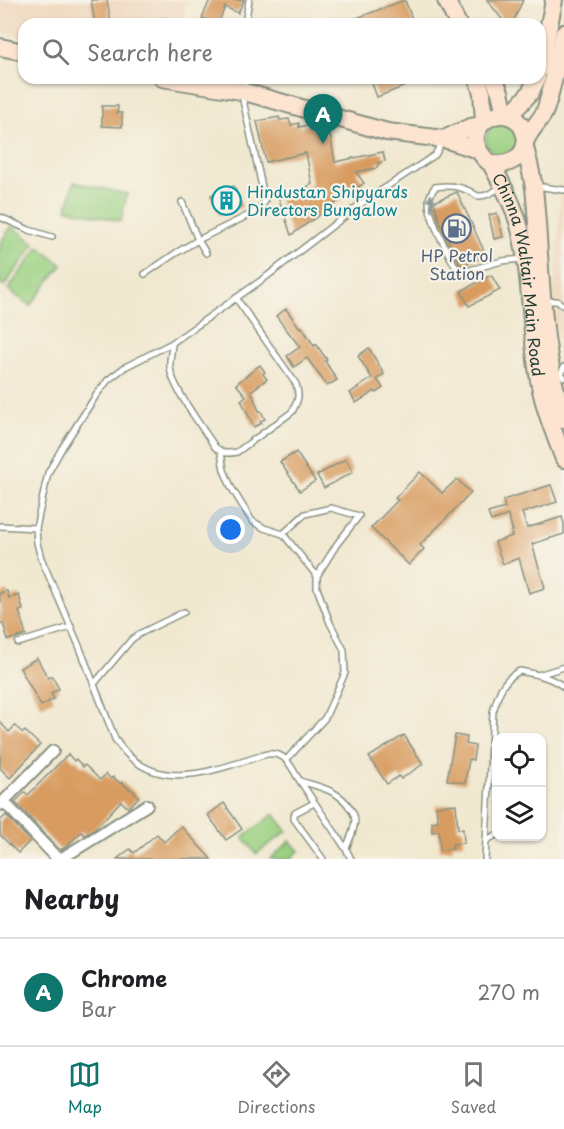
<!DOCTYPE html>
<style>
:root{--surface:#fff;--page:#f6f6f6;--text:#202124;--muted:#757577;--line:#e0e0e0;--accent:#0f766e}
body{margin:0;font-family:"Playpen Sans",sans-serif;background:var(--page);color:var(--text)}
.controls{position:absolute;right:18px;bottom:18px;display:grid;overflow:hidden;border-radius:12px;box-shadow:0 2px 4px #0004}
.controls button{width:54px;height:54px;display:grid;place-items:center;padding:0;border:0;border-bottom:2px solid var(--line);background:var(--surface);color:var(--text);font:30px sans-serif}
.you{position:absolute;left:231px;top:530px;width:21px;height:21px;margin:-15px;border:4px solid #fff;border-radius:50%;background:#1a73e8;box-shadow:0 0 0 9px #1a73e833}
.badge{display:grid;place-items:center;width:39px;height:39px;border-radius:50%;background:var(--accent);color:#fff;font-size:20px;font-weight:700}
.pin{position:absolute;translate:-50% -50px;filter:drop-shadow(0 2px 3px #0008)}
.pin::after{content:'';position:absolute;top:32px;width:21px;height:18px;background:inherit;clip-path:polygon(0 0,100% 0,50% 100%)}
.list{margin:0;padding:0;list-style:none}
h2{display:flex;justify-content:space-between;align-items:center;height:78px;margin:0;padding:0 24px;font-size:26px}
h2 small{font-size:20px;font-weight:400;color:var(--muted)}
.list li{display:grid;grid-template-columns:39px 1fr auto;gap:18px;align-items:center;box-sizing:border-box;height:108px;padding:0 24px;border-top:2px solid var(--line)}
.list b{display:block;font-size:22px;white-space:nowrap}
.list p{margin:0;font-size:20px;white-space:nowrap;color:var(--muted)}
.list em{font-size:20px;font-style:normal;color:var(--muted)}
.icon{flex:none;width:33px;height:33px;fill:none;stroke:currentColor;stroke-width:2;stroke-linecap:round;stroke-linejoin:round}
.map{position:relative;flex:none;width:564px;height:859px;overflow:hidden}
.search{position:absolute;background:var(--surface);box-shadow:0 2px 4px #0004;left:18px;right:18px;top:18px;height:66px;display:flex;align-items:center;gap:15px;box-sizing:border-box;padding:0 21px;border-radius:18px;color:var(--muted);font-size:22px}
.sheet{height:186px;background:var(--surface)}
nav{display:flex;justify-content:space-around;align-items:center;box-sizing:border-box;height:84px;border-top:2px solid var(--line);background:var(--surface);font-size:16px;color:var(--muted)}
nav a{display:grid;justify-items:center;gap:3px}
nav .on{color:var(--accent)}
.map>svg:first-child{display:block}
</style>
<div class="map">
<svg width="564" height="859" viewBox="0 0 564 859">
<rect width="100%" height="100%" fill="#f7f3e8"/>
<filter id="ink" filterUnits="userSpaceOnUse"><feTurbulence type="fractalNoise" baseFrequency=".0167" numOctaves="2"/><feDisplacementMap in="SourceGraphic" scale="12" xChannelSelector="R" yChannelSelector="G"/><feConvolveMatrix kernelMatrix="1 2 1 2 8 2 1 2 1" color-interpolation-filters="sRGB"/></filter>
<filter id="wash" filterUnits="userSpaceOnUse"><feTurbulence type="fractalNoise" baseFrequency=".008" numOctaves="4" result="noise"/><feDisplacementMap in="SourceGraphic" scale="24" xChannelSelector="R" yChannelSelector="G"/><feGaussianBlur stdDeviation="1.35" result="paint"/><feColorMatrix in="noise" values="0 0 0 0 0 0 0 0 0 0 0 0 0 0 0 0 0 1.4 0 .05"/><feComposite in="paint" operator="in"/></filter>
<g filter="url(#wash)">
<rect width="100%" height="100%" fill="#f1e8d0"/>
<!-- built -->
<g fill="#efd6bb">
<path d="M 0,0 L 186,0 L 183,24 L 24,24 L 24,37 L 9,35 L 0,30 Z"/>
<path d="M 564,166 L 564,356 L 552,314 Z"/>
</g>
<!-- green -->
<g fill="#9bd182" stroke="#5d875b" stroke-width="1.5">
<circle cx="502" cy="139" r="16"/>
<path d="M 74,182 L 127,194 L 121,221 L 67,209 Z"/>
<path d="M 12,226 L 35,244 L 4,286 L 0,283 L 0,243 Z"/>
<path d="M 39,247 L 62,265 L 30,306 L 8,289 Z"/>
<path d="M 274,814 L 287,831 L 256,854 L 243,837 Z"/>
<path d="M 290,841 L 299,851 L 290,859 L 270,859 Z"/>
</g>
<g id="blocks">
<!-- building -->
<g fill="#d89c61">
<path d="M 91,0 L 107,0 L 111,24 L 95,24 Z"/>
<path d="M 210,0 L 244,0 L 238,13 L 225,7 L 218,24 L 202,18 Z"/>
<path d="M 405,0 L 414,24 L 343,24 L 343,23 Z"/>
<path d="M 487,0 L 523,0 L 512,24 L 505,23 Z"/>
<path d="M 370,78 L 423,78 L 424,79 L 377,97 Z"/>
<path d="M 102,106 L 118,106 L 117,113 L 122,113 L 122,127 L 102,126 Z"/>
<path d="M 279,117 L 280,120 L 289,119 L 291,125 L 299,123 L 299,127 L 310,125 L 310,128 L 322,125 L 324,135 L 330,134 L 335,162 L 383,152 L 385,161 L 378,163 L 377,168 L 356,172 L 364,183 L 291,235 L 279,199 L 296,193 L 312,184 L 306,153 L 266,162 L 257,121 Z"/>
<path d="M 234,186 L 242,207 L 219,215 L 211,195 Z"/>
<path d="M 457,192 L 486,255 L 461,266 L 440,223 L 434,202 Z"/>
<path d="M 497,213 L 503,237 L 494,239 L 489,215 Z"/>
<path d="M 491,275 L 500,290 L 469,306 L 461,291 Z"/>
<path d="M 286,309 L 300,328 L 302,327 L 314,346 L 316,344 L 327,360 L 325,361 L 337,380 L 327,386 L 307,358 L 294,367 L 287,356 L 300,347 L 276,316 Z"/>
<path d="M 369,348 L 384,374 L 377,379 L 383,388 L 376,393 L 375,391 L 356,403 L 350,393 L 372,378 L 358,356 Z"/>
<path d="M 260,365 L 265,372 L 263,374 L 267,379 L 251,391 L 259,411 L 261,411 L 265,419 L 260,421 L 262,423 L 254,427 L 241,400 L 246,396 L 236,384 Z"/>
<path d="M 296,452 L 315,481 L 300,491 L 280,462 Z"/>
<path d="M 346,459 L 353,472 L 324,488 L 317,475 Z"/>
<path d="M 420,472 L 442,493 L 457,479 L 471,493 L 420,545 L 424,549 L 409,565 L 371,528 L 398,500 L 395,498 Z"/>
<path d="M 551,485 L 557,502 L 522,513 L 527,528 L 562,517 L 564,523 L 564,534 L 532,544 L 545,588 L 529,593 L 519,558 L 503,564 L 495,542 L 512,536 L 511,531 L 513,531 L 508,515 L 491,521 L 488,513 L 505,508 L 503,500 Z"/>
<path d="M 7,591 L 9,598 L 19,595 L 23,610 L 19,611 L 26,635 L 8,640 L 3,623 L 0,624 L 0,593 Z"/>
<path d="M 37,658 L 48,678 L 52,676 L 59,689 L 51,693 L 54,699 L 41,706 L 20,668 Z"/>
<path d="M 0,722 L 9,732 L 15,726 L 23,733 L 25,731 L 40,745 L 10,778 L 0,768 Z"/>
<path d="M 404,735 L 423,764 L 401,779 L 399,776 L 387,784 L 369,757 Z"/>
<path d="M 455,735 L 467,737 L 466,744 L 475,746 L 473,760 L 469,759 L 465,783 L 447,780 Z"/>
<path d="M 68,754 L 74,761 L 76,759 L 83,767 L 85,765 L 100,780 L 106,774 L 111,779 L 113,777 L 121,784 L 122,782 L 129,789 L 130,788 L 139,797 L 128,808 L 121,801 L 94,830 L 85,835 L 81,832 L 66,847 L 60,850 L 15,802 L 25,792 L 28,795 Z"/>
<path d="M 224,803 L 242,829 L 226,840 L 208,815 Z"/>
<path d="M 456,804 L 458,829 L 463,829 L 464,843 L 452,844 L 453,849 L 440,850 L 439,831 L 432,832 L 432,822 L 438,821 L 436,806 Z"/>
<path d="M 6,815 L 30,841 L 18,853 L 0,835 L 0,821 Z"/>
<path d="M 181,826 L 211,859 L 117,859 L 130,849 L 134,853 L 157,834 L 164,842 Z"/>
</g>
</g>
</g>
<g filter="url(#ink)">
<use href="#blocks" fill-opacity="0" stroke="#889282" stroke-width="1.5"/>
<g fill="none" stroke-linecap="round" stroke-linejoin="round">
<defs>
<g id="lane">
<path d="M 145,24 L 166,21 L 166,24"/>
<path d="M 245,24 L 249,0"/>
<path d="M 535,186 L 564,190"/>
<path d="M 501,187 C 495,191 485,197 478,196 C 475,195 472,192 469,191 C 459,186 446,185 435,187 C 432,191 430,195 429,200 C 428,218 448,252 456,268 L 460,271 L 470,270 L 502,261 L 523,259"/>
<path d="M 182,202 L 198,240 L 206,253"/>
<path d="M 0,217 L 29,230 L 52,237"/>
<path d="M 145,274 L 176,253 L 198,240 L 259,210 L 265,201 L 264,196 L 241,91 L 247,78"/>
<path d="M 544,301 L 557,301 L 564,306"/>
<path d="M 172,343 C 172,351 169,360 170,367 C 171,386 204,430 215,447 C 223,454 227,454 237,452 L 292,412 C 298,400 300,397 296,384 L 236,298"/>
<path d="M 564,367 L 561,374 L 564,377"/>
<path d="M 221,453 L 224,470 L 231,487 L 252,521 L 264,528 L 283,534 L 305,514 L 331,508 L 359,516 L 337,544 L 317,576"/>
<path d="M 0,526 L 36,528"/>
<path d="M 283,534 L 317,576 L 317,588 L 330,623 L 344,650 L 345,673 L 325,718 L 286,760"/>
<path d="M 18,643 L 71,627"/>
<path d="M 538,675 L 564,667"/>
<path d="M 94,684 L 132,639 L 141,633 L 184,612"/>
<path d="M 300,781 C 290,766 287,752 267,754 C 213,770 153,798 115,739 L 80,648 L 41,558 L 37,543 L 36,528 L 48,473 L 62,448 L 97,394 L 108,380 L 125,367 L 172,343 L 266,277 L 362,203 L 435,155 L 442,142"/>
<path d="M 300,781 C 319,787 339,790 350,808 C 354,813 356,820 354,826 C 353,834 348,842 346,849 Z"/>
<path d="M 314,803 L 295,813 L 294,815 L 294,819 L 323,859"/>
<path d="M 487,840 L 496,835"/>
<path d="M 346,849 L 351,859"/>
<path d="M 485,859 L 493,712 C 498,695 502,679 520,671 C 536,674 551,677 564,687"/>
</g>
<g id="street">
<path d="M 4,802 L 55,856 L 59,858 L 64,857 L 147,805"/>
<path d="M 0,805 L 53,751"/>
</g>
<g id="secondary">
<path d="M 446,0 L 458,24"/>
<path d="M 0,47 L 24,52"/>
<path d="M 540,70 L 554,0"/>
<path d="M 162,78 L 241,91 L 387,132 L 444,139 L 478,150"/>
<path d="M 477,78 L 482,93 L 484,121"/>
<path d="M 494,78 L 500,92 L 505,114"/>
<path d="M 509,116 L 530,93 L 537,78"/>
<path d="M 444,139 L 470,127 L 481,125"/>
<path d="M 526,140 C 519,93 459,121 480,152 C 483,156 485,160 489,162 C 502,168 518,161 524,149 C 525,146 525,142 526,140 C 530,130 539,122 544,113 C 548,104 550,92 553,82 C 556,66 560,49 564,33"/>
<path d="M 525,147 C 528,160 532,174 534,188 C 542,265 539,345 564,419"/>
<path id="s1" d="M 490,162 C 502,184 514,205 520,229 C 532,278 530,331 539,380 C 544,408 554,433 564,459"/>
</g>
</defs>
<!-- lane casing -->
<use href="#lane" stroke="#889282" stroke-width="8"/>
<!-- street casing -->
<use href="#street" stroke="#889282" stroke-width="14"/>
<!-- secondary casing -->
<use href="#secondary" stroke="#889282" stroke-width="20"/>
<!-- lane -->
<use href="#lane" stroke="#fff" stroke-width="5"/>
<!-- street -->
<use href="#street" stroke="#fff" stroke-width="10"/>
<!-- secondary -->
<use href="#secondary" stroke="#fde4d1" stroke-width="16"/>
</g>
<!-- one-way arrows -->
<defs><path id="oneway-solid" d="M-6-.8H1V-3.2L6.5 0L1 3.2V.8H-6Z" transform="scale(1.5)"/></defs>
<use fill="#8f9e9a" href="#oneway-solid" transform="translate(431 203) rotate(-91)"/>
</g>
<!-- icons -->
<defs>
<symbol id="building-ring" viewBox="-11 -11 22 22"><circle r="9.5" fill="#f7f3e8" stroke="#0f9aa8" stroke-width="1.5"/><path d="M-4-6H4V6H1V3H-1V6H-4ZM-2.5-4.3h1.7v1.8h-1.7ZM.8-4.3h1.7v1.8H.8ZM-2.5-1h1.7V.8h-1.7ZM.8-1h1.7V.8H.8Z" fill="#0f9aa8"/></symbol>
<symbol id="fuel-ring" viewBox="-11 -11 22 22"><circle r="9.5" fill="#f7f3e8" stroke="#5c6f8a" stroke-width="1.5"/><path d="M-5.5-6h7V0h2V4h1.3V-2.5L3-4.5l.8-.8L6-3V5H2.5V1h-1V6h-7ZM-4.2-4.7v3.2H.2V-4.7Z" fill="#5c6f8a"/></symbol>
</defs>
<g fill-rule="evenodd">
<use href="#building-ring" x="210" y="184" width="33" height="33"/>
<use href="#fuel-ring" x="440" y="212" width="33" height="33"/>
</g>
<g text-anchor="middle" stroke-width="4.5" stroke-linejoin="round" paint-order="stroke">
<!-- culture labels -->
<g font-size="16" fill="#0d838f" stroke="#f7f3e8" text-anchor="start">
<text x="247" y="198">Hindustan Shipyards<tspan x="247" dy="18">Directors Bungalow</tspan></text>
</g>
<!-- service labels -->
<g font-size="16" fill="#4e5e75" stroke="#f7f3e8">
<text x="457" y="262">HP Petrol<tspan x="457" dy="18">Station</tspan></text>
</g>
<!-- street labels -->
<g font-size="16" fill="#1f3d34" stroke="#f7f3e8">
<text dy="6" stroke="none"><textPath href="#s1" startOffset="118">Chinna Waltair Main Road</textPath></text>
</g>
</g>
</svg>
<div class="controls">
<button><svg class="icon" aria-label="locate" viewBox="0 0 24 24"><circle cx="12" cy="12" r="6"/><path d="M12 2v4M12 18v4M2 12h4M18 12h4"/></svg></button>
<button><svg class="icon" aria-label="layers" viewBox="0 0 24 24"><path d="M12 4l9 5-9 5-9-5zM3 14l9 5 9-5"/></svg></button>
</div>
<div class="you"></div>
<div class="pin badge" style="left:323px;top:144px">A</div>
<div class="search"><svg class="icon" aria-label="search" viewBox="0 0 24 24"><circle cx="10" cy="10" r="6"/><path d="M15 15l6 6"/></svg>Search here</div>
</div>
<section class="sheet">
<h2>Nearby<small></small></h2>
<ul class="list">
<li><span class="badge">A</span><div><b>Chrome</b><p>Bar</p></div><em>270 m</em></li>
</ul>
</section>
<nav>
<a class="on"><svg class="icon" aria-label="map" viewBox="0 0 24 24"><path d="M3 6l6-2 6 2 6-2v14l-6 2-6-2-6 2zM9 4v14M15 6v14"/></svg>Map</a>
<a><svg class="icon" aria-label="directions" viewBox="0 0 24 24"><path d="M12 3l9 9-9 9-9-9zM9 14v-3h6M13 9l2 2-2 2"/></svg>Directions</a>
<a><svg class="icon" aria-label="saved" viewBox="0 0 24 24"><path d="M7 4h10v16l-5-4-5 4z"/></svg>Saved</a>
</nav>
